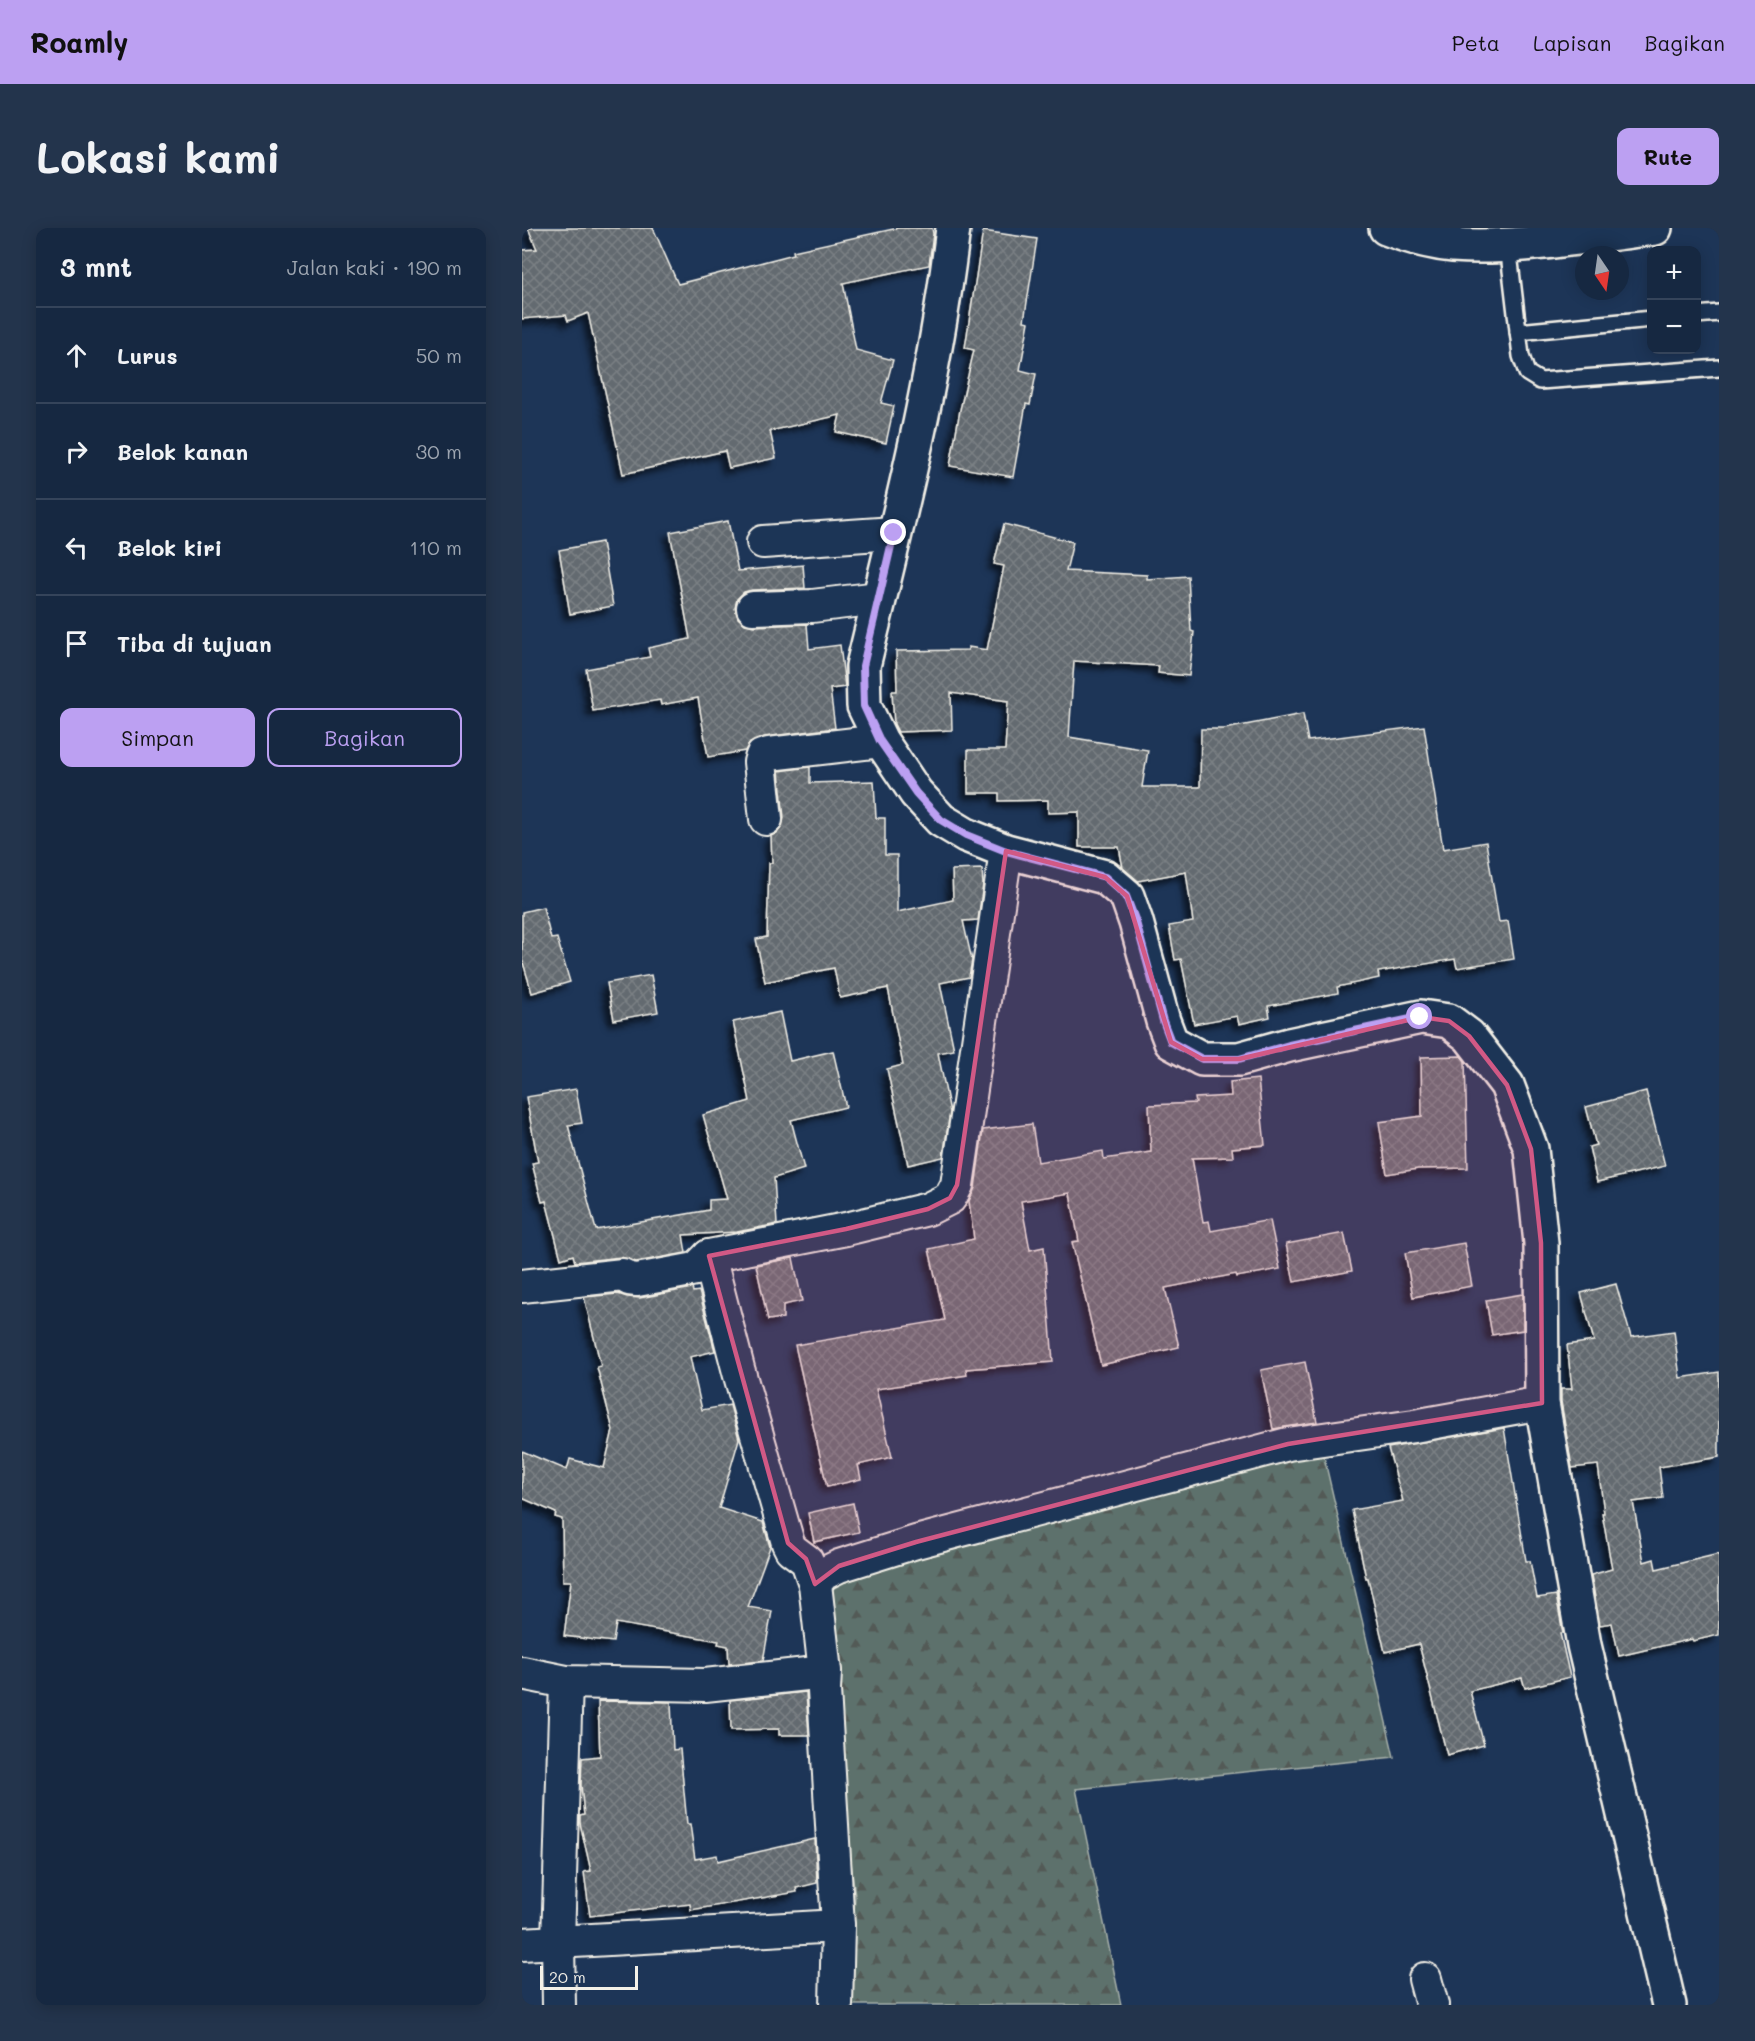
<!DOCTYPE html>
<html lang="id">
<meta charset="utf-8">
<style>
:root{--surface:#162841;--page:#23344c;--text:#f1f3f6;--muted:#9ea6b1;--line:#35445a;--accent:#bca0f2}
body{margin:0;font-family:Mali,sans-serif;background:var(--page);color:var(--text)}
.controls{position:absolute;right:18px;top:18px;display:grid;overflow:hidden;border-radius:12px;box-shadow:0 3px 15px #0003}
.controls button{width:54px;height:54px;display:grid;place-items:center;padding:0;border:0;border-bottom:2px solid var(--line);background:var(--surface);color:var(--text);font:30px sans-serif}
.compass{position:absolute;left:1053px;top:18px;width:54px;height:54px;border-radius:50%;background:var(--surface);box-shadow:0 3px 15px #0003;rotate:167deg}
.scale{position:absolute;left:18px;bottom:15px;width:98px;box-sizing:border-box;padding-left:6px;border:3px solid #f4f1e8;border-top:0;font-size:16px;line-height:21px;white-space:nowrap;color:#f4f1e8;-webkit-text-stroke:4px #1d3557;paint-order:stroke}
.stop{position:absolute;width:18px;height:18px;margin:-14px;border:4px solid #bca0f2;border-radius:50%;background:#fff}
.stop.end{background:#bca0f2;border-color:#fff;box-shadow:0 2px 6px #0008}
.list{margin:0;padding:0;list-style:none}
h2{display:flex;justify-content:space-between;align-items:center;height:78px;margin:0;padding:0 24px;font-size:26px}
h2 small{font-size:20px;font-weight:400;color:var(--muted)}
.list li{display:grid;grid-template-columns:39px 1fr auto;gap:18px;align-items:center;box-sizing:border-box;height:96px;padding:0 24px;border-top:2px solid var(--line)}
.list b{display:block;font-size:22px;white-space:nowrap}
.list em{font-size:20px;font-style:normal;color:var(--muted)}
.actions{display:flex;gap:12px;padding:18px 24px}
.actions a{flex:1;padding:14px 0;border:2px solid var(--accent);border-radius:12px;text-align:center;font-size:21px;color:var(--accent)}
.actions .main{background:var(--accent);color:#111}
.icon{flex:none;width:33px;height:33px;fill:none;stroke:currentColor;stroke-width:2;stroke-linecap:round;stroke-linejoin:round}
.map{position:relative;flex:none;width:1197px;height:1777px;overflow:hidden;border-radius:12px}
header{display:flex;align-items:center;gap:36px;box-sizing:border-box;height:84px;padding:0 30px;background:var(--accent);color:#111}
header strong{font-size:28px}
nav{display:flex;gap:33px;margin-inline-start:auto;font-size:21px}
.intro{display:flex;align-items:center;justify-content:space-between;box-sizing:border-box;height:144px;padding:0 36px}
h1{margin:0;font-size:42px}
.button{padding:15px 27px;border-radius:12px;background:var(--accent);color:#111;font-size:21px;font-weight:700}
main{display:flex;gap:36px;padding:0 36px}
aside{flex:1;background:var(--surface);border-radius:12px;box-shadow:0 3px 15px #0003}
.map>svg:first-child{display:block}
</style>
<header>
<strong>Roamly</strong>
<nav><a>Peta</a><a>Lapisan</a><a>Bagikan</a></nav>
</header>
<div class="intro"><h1>Lokasi kami</h1><a class="button">Rute</a></div>
<main>
<aside>
<h2>3 mnt<small>Jalan kaki · 190 m</small></h2>
<ul class="list">
<li><svg class="icon" aria-label="ahead" viewBox="0 0 24 24"><path d="M12 20V5M6 11l6-6 6 6"/></svg><div><b>Lurus</b></div><em>50 m</em></li>
<li><svg class="icon" aria-label="right" viewBox="0 0 24 24"><path d="M7 20v-9h11M14 6l5 5-5 5"/></svg><div><b>Belok kanan</b></div><em>30 m</em></li>
<li><svg class="icon" aria-label="left" viewBox="0 0 24 24"><path d="M17 20v-9H6M10 6l-5 5 5 5"/></svg><div><b>Belok kiri</b></div><em>110 m</em></li>
<li><svg class="icon" aria-label="arrive" viewBox="0 0 24 24"><path d="M6 21V4h12l-3 4 3 4H6"/></svg><div><b>Tiba di tujuan</b></div></li>
</ul>
<div class="actions"><a class="main">Simpan</a><a>Bagikan</a></div>
</aside>
<div class="map">
<svg width="1197" height="1777" viewBox="0 0 1197 1777">
<defs>
<pattern id="forest-firs" width="22" height="20" patternUnits="userSpaceOnUse" patternTransform="scale(1.5)"><rect width="22" height="20" fill="#5d716c"/><path d="M5 1l3.5 6h-7zM16 11l3.5 6h-7z" fill="#525a57"/></pattern>
<pattern id="building-cross-hatch" width="8" height="8" patternUnits="userSpaceOnUse" patternTransform="scale(1.5)"><rect width="8" height="8" fill="#636a6f"/><path d="M0 0l8 8M0 8l8-8" fill="none" stroke="#7a8084"/></pattern>
<filter id="shadow"><feDropShadow dx="-5.5" dy="5.5" stdDeviation="3" flood-color="#0009"/></filter>
</defs>
<rect width="100%" height="100%" fill="#1d3557"/>
<filter id="ink" filterUnits="userSpaceOnUse"><feTurbulence type="fractalNoise" baseFrequency=".0167" numOctaves="2"/><feDisplacementMap in="SourceGraphic" scale="12" xChannelSelector="R" yChannelSelector="G"/><feConvolveMatrix kernelMatrix="1 2 1 2 8 2 1 2 1" color-interpolation-filters="sRGB"/></filter>
<g filter="url(#ink)">
<!-- forest -->
<path fill="url(#forest-firs)" stroke="#a8b1aa" stroke-width="1.5" d="M 799,1216 L 872,1529 L 554,1561 L 599,1777 L 327,1777 L 333,1668 L 296,1356 Z"/>
<!-- building -->
<g fill="url(#building-cross-hatch)" stroke="#f4f1e8" stroke-width="1.5" filter="url(#shadow)">
<path d="M 6,0 L 131,0 L 156,56 L 272,26 L 271,23 L 376,0 L 410,0 L 411,6 L 407,37 L 321,55 L 334,122 L 371,132 L 359,175 L 372,178 L 364,215 L 314,204 L 318,187 L 248,203 L 254,230 L 207,240 L 203,223 L 101,246 L 66,85 L 46,93 L 44,87 L 0,91 L 0,22 L 15,21 Z"/>
<path d="M 461,3 L 515,11 L 502,93 L 507,94 L 498,142 L 514,146 L 508,177 L 504,176 L 491,249 L 428,238 L 438,182 L 452,122 L 443,120 Z"/>
<path d="M 206,293 L 216,343 L 281,337 L 283,360 L 230,362 L 222,364 L 215,371 L 213,380 L 216,390 L 223,396 L 232,398 L 285,396 L 287,421 L 318,417 L 323,459 L 308,461 L 313,500 L 242,509 L 228,515 L 223,523 L 186,529 L 176,470 L 139,477 L 138,472 L 71,483 L 64,441 L 128,429 L 126,420 L 168,411 L 148,304 Z"/>
<path d="M 482,296 L 551,314 L 544,343 L 625,347 L 625,351 L 666,348 L 669,403 L 672,404 L 667,448 L 636,445 L 637,438 L 552,433 L 547,509 L 626,522 L 620,559 L 678,559 L 679,501 L 702,501 L 781,486 L 786,513 L 902,498 L 921,621 L 964,614 L 977,694 L 986,693 L 992,731 L 935,740 L 933,731 L 856,744 L 857,750 L 815,759 L 816,765 L 746,778 L 748,789 L 717,796 L 715,788 L 672,796 L 659,731 L 653,732 L 647,698 L 671,694 L 664,644 L 616,653 L 601,640 L 597,619 L 557,619 L 557,584 L 526,585 L 526,572 L 477,573 L 477,565 L 446,565 L 446,522 L 483,522 L 486,473 L 429,465 L 430,502 L 376,504 L 372,496 L 370,463 L 375,463 L 374,423 L 446,422 L 446,419 L 465,422 L 482,338 L 472,336 Z"/>
<path d="M 80,314 L 91,378 L 48,386 L 37,322 Z"/>
<path d="M 288,539 L 288,555 L 352,553 L 354,590 L 363,590 L 363,627 L 375,627 L 375,684 L 431,672 L 430,642 L 460,641 L 461,656 L 456,692 L 441,693 L 450,732 L 447,749 L 418,755 L 432,822 L 416,825 L 428,884 L 421,929 L 386,937 L 365,841 L 381,837 L 366,760 L 318,770 L 312,740 L 243,754 L 234,711 L 245,709 L 247,635 L 250,635 L 249,608 L 255,605 L 260,599 L 262,590 L 257,543 Z"/>
<path d="M 21,679 L 29,711 L 35,710 L 48,754 L 10,765 L 0,731 L 0,684 Z"/>
<path d="M 129,747 L 136,784 L 92,792 L 85,755 Z"/>
<path d="M 258,784 L 268,833 L 311,823 L 324,879 L 269,892 L 282,941 L 252,950 L 255,996 L 215,1004 L 161,1007 L 164,1025 L 114,1034 L 99,1029 L 53,1034 L 51,1027 L 39,1031 L 24,973 L 20,974 L 10,935 L 16,934 L 4,869 L 54,861 L 60,895 L 46,897 L 74,1002 L 187,982 L 187,972 L 205,971 L 181,887 L 228,873 L 211,794 Z"/>
<path d="M 939,828 L 943,833 L 946,940 L 896,941 L 865,946 L 857,894 L 900,888 L 899,829 Z"/>
<path d="M 736,851 L 743,917 L 710,920 L 711,929 L 670,930 L 681,994 L 687,993 L 689,1003 L 748,992 L 758,1041 L 715,1049 L 714,1046 L 643,1060 L 657,1119 L 579,1137 L 550,1014 L 557,1013 L 548,965 L 499,973 L 508,1022 L 522,1019 L 531,1134 L 444,1141 L 445,1147 L 354,1161 L 370,1229 L 336,1237 L 339,1251 L 305,1259 L 273,1117 L 423,1092 L 407,1021 L 452,1011 L 447,973 L 453,960 L 461,902 L 510,896 L 516,934 L 581,923 L 582,931 L 629,924 L 627,877 L 674,875 L 673,870 L 709,868 L 708,854 Z"/>
<path d="M 1124,863 L 1143,938 L 1075,954 L 1067,919 L 1074,917 L 1064,879 Z"/>
<path d="M 822,1005 L 830,1043 L 772,1054 L 764,1016 Z"/>
<path d="M 942,1015 L 950,1058 L 891,1069 L 883,1025 Z"/>
<path d="M 271,1030 L 280,1073 L 261,1077 L 261,1090 L 246,1092 L 234,1037 Z"/>
<path d="M 1094,1056 L 1109,1109 L 1152,1103 L 1158,1150 L 1197,1144 L 1197,1229 L 1137,1239 L 1141,1270 L 1111,1274 L 1122,1334 L 1132,1331 L 1134,1341 L 1197,1326 L 1197,1407 L 1171,1413 L 1170,1411 L 1097,1428 L 1090,1395 L 1078,1397 L 1069,1347 L 1090,1341 L 1080,1285 L 1082,1285 L 1076,1237 L 1050,1240 L 1039,1173 L 1039,1161 L 1050,1161 L 1045,1117 L 1072,1113 L 1059,1065 Z"/>
<path d="M 170,1060 L 171,1064 L 177,1063 L 193,1123 L 168,1129 L 180,1182 L 208,1177 L 217,1211 L 197,1280 L 241,1294 L 248,1319 L 226,1379 L 250,1383 L 241,1433 L 207,1436 L 206,1418 L 196,1416 L 197,1413 L 94,1395 L 91,1414 L 42,1408 L 49,1353 L 41,1353 L 40,1291 L 33,1289 L 34,1285 L 0,1270 L 0,1223 L 45,1242 L 48,1231 L 82,1240 L 91,1202 L 75,1139 L 79,1138 L 62,1069 L 96,1066 L 105,1069 L 118,1070 Z"/>
<path d="M 1001,1066 L 1001,1102 L 970,1107 L 964,1072 Z"/>
<path d="M 783,1134 L 795,1194 L 751,1201 L 739,1142 Z"/>
<path d="M 982,1200 L 1004,1333 L 1008,1333 L 1015,1370 L 1034,1367 L 1041,1405 L 1038,1405 L 1048,1449 L 1003,1460 L 1000,1450 L 948,1463 L 962,1517 L 925,1527 L 897,1416 L 863,1424 L 846,1350 L 844,1350 L 830,1282 L 881,1273 L 866,1220 Z"/>
<path d="M 331,1275 L 337,1304 L 292,1314 L 286,1285 Z"/>
<path d="M 284,1464 L 287,1507 L 257,1507 L 257,1501 L 209,1502 L 208,1472 Z"/>
<path d="M 76,1473 L 149,1474 L 151,1522 L 158,1521 L 165,1596 L 168,1596 L 173,1631 L 195,1627 L 196,1633 L 293,1611 L 295,1655 L 274,1660 L 275,1664 L 169,1682 L 168,1676 L 68,1688 L 62,1644 L 69,1643 L 58,1595 L 58,1588 L 62,1587 L 59,1557 L 60,1530 L 78,1528 Z"/>
</g>
<g fill="none" stroke-linecap="round" stroke-linejoin="round">
<defs>
<g id="service">
<path d="M 986,17 L 999,128 L 1005,145 L 1018,153 L 1197,140"/>
<path d="M 1174,87 L 1197,85"/>
<path d="M 996,104 L 1130,91"/>
</g>
<g id="minor">
<path d="M 241,314 L 372,305"/>
<path d="M 231,380 L 290,378 L 357,370"/>
<path d="M 244,591 L 238,534 L 240,528 L 247,526 L 359,513"/>
<path d="M 187,1028 L 217,1144 L 266,1315 L 269,1321 L 285,1333 L 293,1356"/>
<path d="M 0,1058 L 101,1047 L 107,1051 L 115,1052 L 174,1041 L 187,1028 L 324,1001 L 406,981 L 428,970 L 435,957 L 484,623"/>
<path d="M 0,1445 L 44,1454 L 183,1457 L 303,1444"/>
<path d="M 0,1716 L 316,1698"/>
<path d="M 903,1751 L 910,1777"/>
<path d="M 37,1777 L 36,1713 L 44,1454"/>
<path d="M 314,1777 L 316,1698 L 302,1462 L 303,1444 L 293,1356 L 301,1346 L 317,1338 L 394,1314 L 766,1216 L 892,1198 L 1020,1175"/>
</g>
<g id="tertiary">
<path d="M 431,0 C 414,148 376,293 341,438 L 342,478 L 359,513 L 394,565 L 419,592 L 444,607 L 484,623 L 583,649 L 605,668 L 614,694 L 641,793 L 649,814 L 680,831 L 717,831 L 767,817 L 899,789 L 927,793 L 947,808 L 985,857 L 1009,921 L 1019,1015 L 1020,1175 L 1062,1417 L 1147,1777"/>
<path d="M 864,0 C 885,8 908,15 931,17 C 994,22 1069,7 1133,0"/>
</g>
</defs>
<!-- service casing -->
<use href="#service" stroke="#f4f1e8" stroke-width="20"/>
<!-- minor casing -->
<use href="#minor" stroke="#f4f1e8" stroke-width="36"/>
<!-- tertiary casing -->
<use href="#tertiary" stroke="#f4f1e8" stroke-width="38"/>
<!-- service -->
<use href="#service" stroke="#1d3557" stroke-width="15"/>
<!-- minor -->
<use href="#minor" stroke="#1d3557" stroke-width="32"/>
<!-- tertiary -->
<use href="#tertiary" stroke="#1d3557" stroke-width="33"/>
</g>
</g>
<g fill="none" stroke-linecap="round" stroke-linejoin="round" filter="url(#ink)">
<!-- route -->
<path stroke="#bca0f2" stroke-width="8" d="M 372,305 L 341,438 L 342,478 L 358,513 L 394,565 L 419,592 L 444,607 L 484,623 L 583,649 L 604,668 L 614,694 L 641,793 L 649,814 L 680,831 L 717,831 L 767,817 L 898,789"/>
</g>
<!-- marked area -->
<path fill="#d15985" fill-opacity="0.2" stroke="#d15985" stroke-width="4.5" stroke-linejoin="round" d="M 484,623 L 583,649 L 605,668 L 649,814 L 680,831 L 717,831 L 899,789 L 927,793 L 947,808 L 985,857 L 1009,921 L 1019,1015 L 1020,1175 L 766,1216 L 394,1314 L 317,1338 L 293,1356 L 284,1331 L 266,1315 L 187,1028 L 324,1001 L 406,981 L 428,970 L 435,957 Z"/>
</svg>
<div class="controls">
<button>+</button>
<button>−</button>
</div>
<svg class="compass" viewBox="-18 -18 36 36"><path d="M0-13l5 13h-10z" fill="#e53935"/><path d="M0 13l5-13h-10z" fill="#9ea6b1"/></svg>
<div class="scale">20 m</div>
<div class="stop" style="left:898px;top:789px"></div>
<div class="stop end" style="left:372px;top:305px"></div>
</div>
</main>
